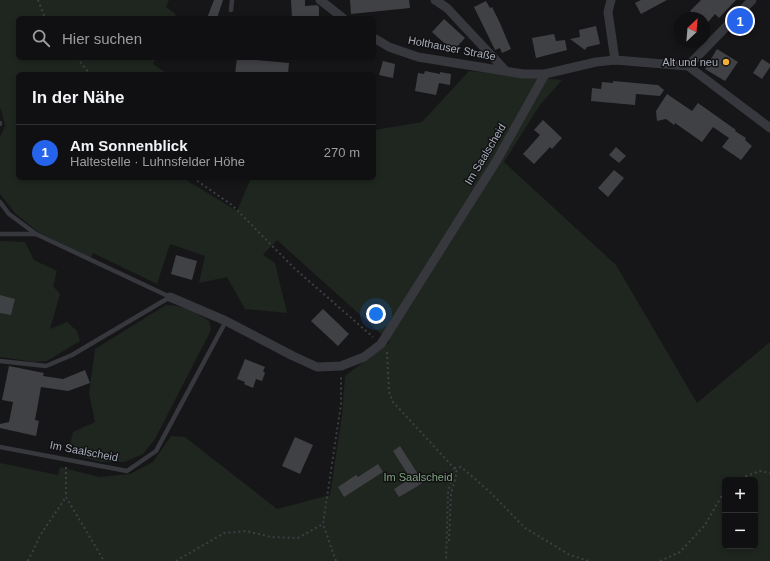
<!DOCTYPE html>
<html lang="de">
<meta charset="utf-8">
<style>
:root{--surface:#101012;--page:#19191b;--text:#f1f3f6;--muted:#9c9d9f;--line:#303032;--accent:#2563eb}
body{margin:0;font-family:Arial,sans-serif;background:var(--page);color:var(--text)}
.controls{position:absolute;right:12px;bottom:12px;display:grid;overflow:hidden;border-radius:6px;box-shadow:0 2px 6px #0003}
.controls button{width:36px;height:36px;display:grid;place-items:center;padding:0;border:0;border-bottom:1px solid var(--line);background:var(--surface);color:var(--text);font:20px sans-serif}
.compass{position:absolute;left:674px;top:12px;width:36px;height:36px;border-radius:50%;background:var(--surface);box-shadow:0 2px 6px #0003;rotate:26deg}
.you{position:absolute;left:376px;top:314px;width:14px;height:14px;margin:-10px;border:3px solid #fff;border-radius:50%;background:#1a73e8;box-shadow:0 0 0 6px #1a73e833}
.badge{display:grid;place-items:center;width:26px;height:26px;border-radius:50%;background:var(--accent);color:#fff;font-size:13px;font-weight:700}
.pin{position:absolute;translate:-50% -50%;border:2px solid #fff;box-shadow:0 1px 4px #0006}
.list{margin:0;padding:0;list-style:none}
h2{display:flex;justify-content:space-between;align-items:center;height:52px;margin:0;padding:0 16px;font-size:17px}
h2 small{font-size:13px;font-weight:400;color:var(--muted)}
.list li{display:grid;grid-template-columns:26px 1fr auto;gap:12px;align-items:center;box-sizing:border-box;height:56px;padding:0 16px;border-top:1px solid var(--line)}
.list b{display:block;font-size:15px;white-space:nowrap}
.list p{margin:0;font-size:13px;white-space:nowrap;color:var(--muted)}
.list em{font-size:13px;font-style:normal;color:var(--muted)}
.icon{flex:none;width:22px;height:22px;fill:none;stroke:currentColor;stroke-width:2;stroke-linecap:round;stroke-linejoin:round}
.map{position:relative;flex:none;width:770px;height:561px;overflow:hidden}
.search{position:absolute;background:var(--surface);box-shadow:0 2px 6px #0003;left:16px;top:16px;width:360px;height:44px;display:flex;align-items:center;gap:10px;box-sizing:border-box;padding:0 14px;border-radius:6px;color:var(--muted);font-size:15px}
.panel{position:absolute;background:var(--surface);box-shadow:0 2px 6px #0003;left:16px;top:72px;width:360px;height:108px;border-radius:6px}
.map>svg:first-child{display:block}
</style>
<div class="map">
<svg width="770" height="561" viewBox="0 0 770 561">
<rect width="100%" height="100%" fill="#161618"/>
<!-- green -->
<g fill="#1e261f" fill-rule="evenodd">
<path d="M 0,0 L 169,0 L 166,7 L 176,14 L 174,18 L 18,18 L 18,58 L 156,58 L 153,64 L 168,74 L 18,74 L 18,178 L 183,178 L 237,211 L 251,178 L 374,178 L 374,130 L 422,122 L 469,71 L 562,80 L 540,105 L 504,162 L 616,265 L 697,403 L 770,342 L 770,561 L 0,561 L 0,463 L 58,475 L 60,467 L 99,477 L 130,474 L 153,462 L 171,436 L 185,437 L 277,509 L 330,495 L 342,415 L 345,376 L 390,342 L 277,240 L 263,255 L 275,263 L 287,313 L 245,309 L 227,277 L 199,283 L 205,256 L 170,244 L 157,284 L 93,253 L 91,258 L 38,232 L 15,213 L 0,194 L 0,137 L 5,126 L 1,109 L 0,108 ZM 725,480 L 755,480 L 755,546 L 725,546 Z"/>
<path d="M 0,241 L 25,242 L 34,260 L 57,271 L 53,286 L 60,294 L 50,329 L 67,322 L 77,331 L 80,341 L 47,361 L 34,362 L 0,357 Z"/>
<path d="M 166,305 C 182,305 196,312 209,321 L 211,330 L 155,439 L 143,454 L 124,462 L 101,462 L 75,455 L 70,445 L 73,432 L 95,422 L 89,393 L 95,349 Z"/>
</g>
<!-- building -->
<g fill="#404145">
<path d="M 214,0 L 223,0 L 217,18 L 207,18 Z"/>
<path d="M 291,0 L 305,0 L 305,6 L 317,5 L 319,7 L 319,18 L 292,18 Z"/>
<path d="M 350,0 L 409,0 L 410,8 L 351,14 Z"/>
<path d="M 641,0 L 667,0 L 641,14 L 635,3 Z"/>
<path d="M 701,0 L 736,0 L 719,18 L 715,14 L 704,27 L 704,18 L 697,18 L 690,11 Z"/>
<path d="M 486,1 L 490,8 L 492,7 L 499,21 L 511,49 L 502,53 L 500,48 L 495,50 L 474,7 Z"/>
<path d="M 444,19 L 465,38 L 453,51 L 432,32 Z"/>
<path d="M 596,26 L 600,44 L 587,47 L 585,50 L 570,39 L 580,37 L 579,30 Z"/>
<path d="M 554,34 L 556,41 L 565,40 L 567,50 L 536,58 L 532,38 Z"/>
<path d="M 717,49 L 738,62 L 725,81 L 705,69 Z"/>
<path d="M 237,58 L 289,63 L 288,74 L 235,74 Z"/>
<path d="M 762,59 L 770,64 L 770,67 L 762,79 L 753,73 Z"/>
<path d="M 383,61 L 395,64 L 393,78 L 379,75 Z"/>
<path d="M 425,71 L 440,74 L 440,72 L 451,74 L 450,85 L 439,83 L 436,95 L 415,91 L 418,73 L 424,74 Z"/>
<path d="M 613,81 L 658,85 L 664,90 L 660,96 L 636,94 L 635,105 L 591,101 L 592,88 L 601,89 L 602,82 L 613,83 Z"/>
<path d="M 667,94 L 692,111 L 698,103 L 736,130 L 735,131 L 746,138 L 745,140 L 752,146 L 741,160 L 722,147 L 729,138 L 713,127 L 702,142 L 675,123 L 674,125 L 666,119 L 657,121 L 656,111 Z"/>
<path d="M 543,120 L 562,138 L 552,149 L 550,147 L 534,164 L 523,154 L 540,135 L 534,130 Z"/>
<path d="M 616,147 L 626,156 L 619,163 L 609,155 Z"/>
<path d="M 614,170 L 624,178 L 608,197 L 598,188 Z"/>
<path d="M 176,255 L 197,261 L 192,280 L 171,274 Z"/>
<path d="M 0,295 L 15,299 L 11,315 L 0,313 Z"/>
<path d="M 323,309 L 349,334 L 338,346 L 311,321 Z"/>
<path d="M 245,359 L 265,367 L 263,371 L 265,373 L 262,381 L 256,379 L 253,388 L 244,384 L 245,382 L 237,379 Z"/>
<path d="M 9,366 L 44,373 L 43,376 L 63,379 L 85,370 L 90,383 L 68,391 L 41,387 L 35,420 L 39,421 L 36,436 L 0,428 L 0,424 L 9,422 L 13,402 L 2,400 Z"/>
<path d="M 295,437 L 313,445 L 300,474 L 282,466 Z"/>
<path d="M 400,446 L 423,482 L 416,487 L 393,451 Z"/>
<path d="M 378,464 L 383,472 L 344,497 L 338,487 L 356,475 L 358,477 Z"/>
<path d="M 411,478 L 416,487 L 399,497 L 394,489 Z"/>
</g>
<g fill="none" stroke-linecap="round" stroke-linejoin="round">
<!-- path -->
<g stroke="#3d3f44" stroke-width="2" stroke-dasharray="2 3" stroke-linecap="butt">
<path d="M 38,0 L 45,18"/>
<path d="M 77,58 L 90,74"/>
<path d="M 193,178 L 232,205 L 294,268 L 373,337"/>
<path d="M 387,352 L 389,392 L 393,402 L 454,468 L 448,493 L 446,561"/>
<path d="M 66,467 L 66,497 L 104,561"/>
<path d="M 736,480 L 760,471 L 770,473"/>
<path d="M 449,541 L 451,494 L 457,472 L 454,468 L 461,467 L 491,493 L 525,528 L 570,555 L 589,561"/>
<path d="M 28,561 L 41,534 L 66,497"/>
<path d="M 176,561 L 224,533 L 246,531 L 271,537 L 298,538 L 323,524"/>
<path d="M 336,561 L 323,524 L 341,404 L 341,376"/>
<path d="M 660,561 L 680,552 L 705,525 L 722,495 L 725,491"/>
</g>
<!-- service -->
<g stroke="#37383d" stroke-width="4.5">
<path d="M 231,10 L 232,0"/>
<path d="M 0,123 L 0,124"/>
<path d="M 0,202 L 9,214 L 36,234 L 170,297"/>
<path d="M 0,234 L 36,234"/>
<path d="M 0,361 L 46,366 L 72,355 L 170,297"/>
<path d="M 0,447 L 127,471 L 156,451 L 226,321"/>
</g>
<!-- minor -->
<g stroke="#37383d" stroke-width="9">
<path d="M 320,0 L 343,18"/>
<path d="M 435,0 L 447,8 L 505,70"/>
<path d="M 611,0 L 608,12 L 615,60"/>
<path d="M 374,38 L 389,47 L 418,57 L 523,74 L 545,74 L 596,62 L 615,60 L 688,66 L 770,128"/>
<path d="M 688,66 L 752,0"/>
<path d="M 170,297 L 226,321 L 293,356 L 317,367 L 341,366 L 364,357 L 381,344 L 497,160 L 545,74"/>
</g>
</g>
<!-- markers -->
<circle fill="#f2b134" stroke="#111113" stroke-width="1.5" cx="726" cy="62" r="4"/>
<g text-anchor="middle" stroke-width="3" stroke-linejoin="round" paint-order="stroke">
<!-- street labels -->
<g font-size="11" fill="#a8adb8" stroke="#111113">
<text transform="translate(452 48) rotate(11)" y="4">Holthauser Straße</text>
<text transform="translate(485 154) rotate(-59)" y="4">Im Saalscheid</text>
<text transform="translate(84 451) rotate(11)" y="4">Im Saalscheid</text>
</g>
<!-- poi labels -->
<g font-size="11" fill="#a8adb8" stroke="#111113" text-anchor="end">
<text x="718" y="66">Alt und neu</text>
</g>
<!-- park labels -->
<g font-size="11" fill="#7fa381" stroke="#111113">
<text x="418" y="481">Im Saalscheid</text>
</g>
</g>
</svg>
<div class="controls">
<button>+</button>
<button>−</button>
</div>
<svg class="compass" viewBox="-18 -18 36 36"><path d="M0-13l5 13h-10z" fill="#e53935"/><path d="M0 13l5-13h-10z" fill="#9c9d9f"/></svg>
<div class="you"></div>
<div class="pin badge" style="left:740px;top:21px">1</div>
<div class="search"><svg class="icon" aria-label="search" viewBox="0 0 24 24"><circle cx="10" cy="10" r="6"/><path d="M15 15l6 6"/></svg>Hier suchen</div>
<section class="panel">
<h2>In der Nähe<small></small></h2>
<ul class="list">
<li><span class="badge">1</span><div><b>Am Sonnenblick</b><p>Haltestelle · Luhnsfelder Höhe</p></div><em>270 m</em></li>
</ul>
</section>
</div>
